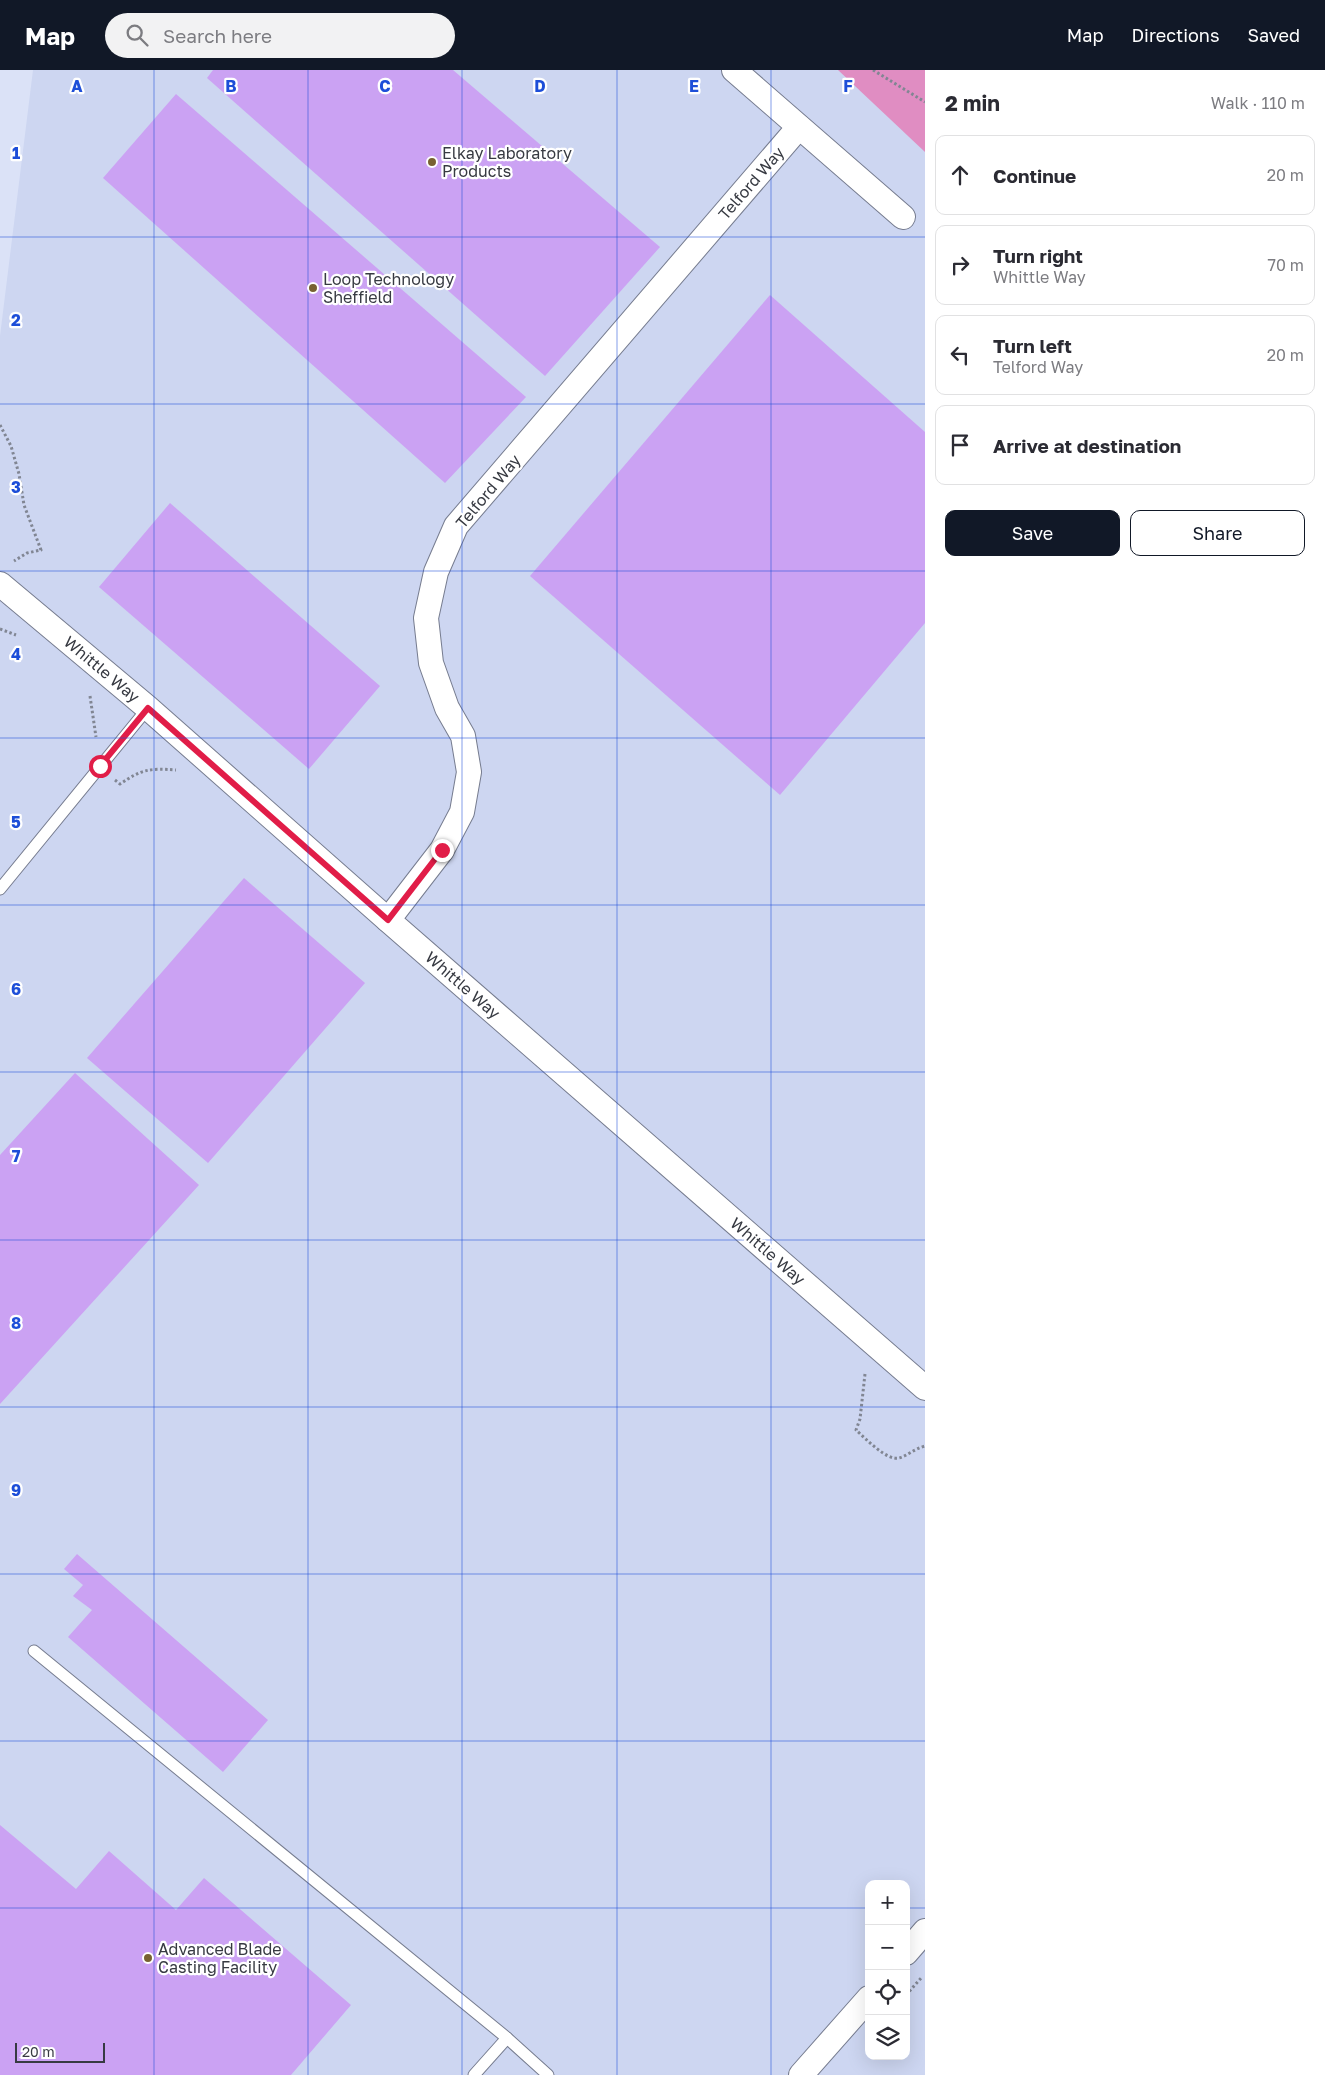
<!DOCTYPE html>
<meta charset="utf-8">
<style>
:root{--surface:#fff;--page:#f2f2f3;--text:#2b2b33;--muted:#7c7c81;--line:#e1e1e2;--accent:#111827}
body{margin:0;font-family:"Golos Text",sans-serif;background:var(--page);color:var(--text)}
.controls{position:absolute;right:15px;bottom:15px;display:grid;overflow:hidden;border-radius:10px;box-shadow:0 5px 20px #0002}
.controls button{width:45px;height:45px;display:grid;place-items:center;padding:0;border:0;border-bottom:1px solid var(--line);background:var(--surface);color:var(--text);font:25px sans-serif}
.scale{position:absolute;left:15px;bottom:12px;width:90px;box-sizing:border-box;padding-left:5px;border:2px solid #373a42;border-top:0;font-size:14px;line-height:18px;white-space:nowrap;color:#373a42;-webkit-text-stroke:4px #fff;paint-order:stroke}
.stop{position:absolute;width:15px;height:15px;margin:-11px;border:4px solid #e11d48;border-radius:50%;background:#fff}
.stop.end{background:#e11d48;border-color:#fff;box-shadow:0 1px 5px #0008}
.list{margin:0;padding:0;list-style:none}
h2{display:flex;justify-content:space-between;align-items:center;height:65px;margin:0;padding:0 20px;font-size:21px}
h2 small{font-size:16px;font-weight:400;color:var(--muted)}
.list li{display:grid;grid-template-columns:32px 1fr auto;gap:15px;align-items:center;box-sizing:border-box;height:80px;margin:0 10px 10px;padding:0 10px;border:1px solid var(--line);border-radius:10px}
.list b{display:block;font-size:19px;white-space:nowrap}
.list p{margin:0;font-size:16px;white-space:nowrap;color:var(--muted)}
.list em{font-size:16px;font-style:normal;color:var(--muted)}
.actions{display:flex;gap:10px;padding:15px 20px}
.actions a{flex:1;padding:11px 0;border:1px solid var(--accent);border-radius:10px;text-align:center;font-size:18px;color:var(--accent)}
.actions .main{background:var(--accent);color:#fff}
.icon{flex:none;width:28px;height:28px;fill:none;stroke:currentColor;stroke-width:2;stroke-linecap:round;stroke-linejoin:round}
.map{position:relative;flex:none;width:925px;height:2005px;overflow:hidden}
header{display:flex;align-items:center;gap:30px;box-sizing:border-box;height:70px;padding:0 25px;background:var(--accent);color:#fff}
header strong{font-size:24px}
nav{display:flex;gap:28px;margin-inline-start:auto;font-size:18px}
.search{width:350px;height:45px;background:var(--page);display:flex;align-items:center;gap:12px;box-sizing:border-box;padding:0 18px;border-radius:28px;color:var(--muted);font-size:19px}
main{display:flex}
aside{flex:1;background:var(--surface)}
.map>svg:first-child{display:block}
</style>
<header>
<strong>Map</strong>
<div class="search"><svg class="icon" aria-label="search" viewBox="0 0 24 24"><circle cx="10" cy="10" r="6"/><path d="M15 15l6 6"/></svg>Search here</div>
<nav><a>Map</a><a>Directions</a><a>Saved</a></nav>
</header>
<main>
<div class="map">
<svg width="925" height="2005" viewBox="0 0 925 2005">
<rect width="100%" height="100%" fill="#dbe2f7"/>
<!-- built -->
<path fill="#cdd6f1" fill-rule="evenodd" d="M 33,0 L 925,0 L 925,2005 L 0,2005 L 0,266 ZM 869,1814 L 906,1814 L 906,1986 L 869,1986 Z"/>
<!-- forest -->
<path fill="#e08dc2" d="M 838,0 L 925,0 L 925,82 Z"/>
<!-- building -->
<g fill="#cba2f3">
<path d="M 213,0 L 453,0 L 660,177 L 545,306 L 207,8 Z"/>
<path d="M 176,24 L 526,327 L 445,413 L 103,108 Z"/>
<path d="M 770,225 L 925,362 L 925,553 L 780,725 L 530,506 Z"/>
<path d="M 170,433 L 380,616 L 309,699 L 99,517 Z"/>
<path d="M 244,808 L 365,913 L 208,1093 L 87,988 Z"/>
<path d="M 75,1003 L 199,1115 L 0,1334 L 0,1085 Z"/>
<path d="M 77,1484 L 268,1650 L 223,1702 L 68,1567 L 92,1540 L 73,1526 L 83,1515 L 64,1499 Z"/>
<path d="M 0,1755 L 76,1819 L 109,1781 L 176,1840 L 204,1808 L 351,1935 L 291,2005 L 0,2005 Z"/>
</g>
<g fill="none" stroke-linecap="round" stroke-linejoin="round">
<defs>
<g id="lane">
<path d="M 0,819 L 148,638"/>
<path d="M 34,1581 L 507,1968 L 548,2005"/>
<path d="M 474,2005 L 507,1968"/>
</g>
<g id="street">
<path d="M 734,0 L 903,147"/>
<path d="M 0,514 L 148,638 L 388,850 L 925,1318"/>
<path d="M 388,850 L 442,780 L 462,742 L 469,702 L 463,666 L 447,638 L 431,593 L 426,548 L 436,502 L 456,456 L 799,57"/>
<path d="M 906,1883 L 925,1861"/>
<path d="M 801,2005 L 869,1928"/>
</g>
</defs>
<!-- lane casing -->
<use href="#lane" stroke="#767c8f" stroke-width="13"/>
<!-- street casing -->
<use href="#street" stroke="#767c8f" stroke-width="26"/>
<!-- path -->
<g stroke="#818693" stroke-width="3" stroke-dasharray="2.5 2.5" stroke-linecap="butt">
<path d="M 873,0 L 925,32"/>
<path d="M 0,355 L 11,376 L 19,404 L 24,435 L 41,480 L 27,483 L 14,491"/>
<path d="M 0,559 L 16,565"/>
<path d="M 90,626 L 96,667"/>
<path d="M 115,710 L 120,714 C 142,699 150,698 176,700"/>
<path d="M 865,1304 L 860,1349 L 856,1360 C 866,1369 887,1391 899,1388 C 907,1386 914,1379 925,1376"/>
<path d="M 906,1925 L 922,1907"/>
</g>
<!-- lane -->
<use href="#lane" stroke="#fff" stroke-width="11"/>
<!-- street -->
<use href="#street" stroke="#fff" stroke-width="24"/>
</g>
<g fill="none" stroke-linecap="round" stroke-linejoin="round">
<!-- route -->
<path stroke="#e11d48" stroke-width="6" d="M 100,696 L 148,638 L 388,850 L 442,780"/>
</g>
<!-- grid -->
<path fill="none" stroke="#1d4ed8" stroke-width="1" stroke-opacity="0.55" d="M 154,0 L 154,2005M 308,0 L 308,2005M 462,0 L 462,2005M 617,0 L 617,2005M 771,0 L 771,2005M 0,167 L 925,167M 0,334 L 925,334M 0,501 L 925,501M 0,668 L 925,668M 0,835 L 925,835M 0,1002 L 925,1002M 0,1170 L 925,1170M 0,1337 L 925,1337M 0,1504 L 925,1504M 0,1671 L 925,1671M 0,1838 L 869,1838M 906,1838 L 925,1838"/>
<!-- markers -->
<g fill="#776131" stroke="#fff" stroke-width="2">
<circle cx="432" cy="92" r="5"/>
<circle cx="313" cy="218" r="5"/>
<circle cx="148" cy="1888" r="5"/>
</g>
<g text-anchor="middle" stroke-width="4.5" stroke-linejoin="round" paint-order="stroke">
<!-- poi labels -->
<g font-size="16" fill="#373a42" stroke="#fff" text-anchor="start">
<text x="442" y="89">Elkay Laboratory<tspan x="442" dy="18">Products</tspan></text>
<text x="323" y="215">Loop Technology<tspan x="323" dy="18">Sheffield</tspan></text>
<text x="158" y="1885">Advanced Blade<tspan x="158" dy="18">Casting Facility</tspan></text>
</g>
<!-- street labels -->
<g font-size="16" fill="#373a42" stroke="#fff">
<text transform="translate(751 113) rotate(-49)" y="6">Telford Way</text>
<text transform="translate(488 421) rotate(-50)" y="6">Telford Way</text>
<text transform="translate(102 599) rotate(40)" y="6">Whittle Way</text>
<text transform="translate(463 915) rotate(41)" y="6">Whittle Way</text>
<text transform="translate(768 1181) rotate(41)" y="6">Whittle Way</text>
</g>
</g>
<g font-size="16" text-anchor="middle" font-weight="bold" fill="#1d4ed8" stroke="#fff" stroke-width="4.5" stroke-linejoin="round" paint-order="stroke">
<text x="77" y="22">A</text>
<text x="231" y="22">B</text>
<text x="385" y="22">C</text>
<text x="540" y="22">D</text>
<text x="694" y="22">E</text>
<text x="848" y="22">F</text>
<text x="16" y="89">1</text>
<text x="16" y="256">2</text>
<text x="16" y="423">3</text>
<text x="16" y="590">4</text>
<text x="16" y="758">5</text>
<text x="16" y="925">6</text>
<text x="16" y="1092">7</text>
<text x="16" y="1259">8</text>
<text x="16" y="1426">9</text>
</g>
</svg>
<div class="controls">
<button>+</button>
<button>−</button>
<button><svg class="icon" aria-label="locate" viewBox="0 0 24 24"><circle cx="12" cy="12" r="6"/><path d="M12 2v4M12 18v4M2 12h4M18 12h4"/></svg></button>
<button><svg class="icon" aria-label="layers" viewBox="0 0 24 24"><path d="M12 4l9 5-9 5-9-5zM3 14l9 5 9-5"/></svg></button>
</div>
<div class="scale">20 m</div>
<div class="stop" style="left:100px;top:696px"></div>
<div class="stop end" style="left:442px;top:780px"></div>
</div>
<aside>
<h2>2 min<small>Walk · 110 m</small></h2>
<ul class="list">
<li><svg class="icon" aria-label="ahead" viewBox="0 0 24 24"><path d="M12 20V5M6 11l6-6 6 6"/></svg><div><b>Continue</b></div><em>20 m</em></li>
<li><svg class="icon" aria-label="right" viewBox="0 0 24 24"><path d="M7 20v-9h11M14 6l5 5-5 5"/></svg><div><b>Turn right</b><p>Whittle Way</p></div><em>70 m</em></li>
<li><svg class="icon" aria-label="left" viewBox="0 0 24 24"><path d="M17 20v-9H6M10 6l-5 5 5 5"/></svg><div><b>Turn left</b><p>Telford Way</p></div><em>20 m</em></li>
<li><svg class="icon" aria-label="arrive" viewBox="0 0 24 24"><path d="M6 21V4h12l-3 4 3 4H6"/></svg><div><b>Arrive at destination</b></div></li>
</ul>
<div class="actions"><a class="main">Save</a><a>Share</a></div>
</aside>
</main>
